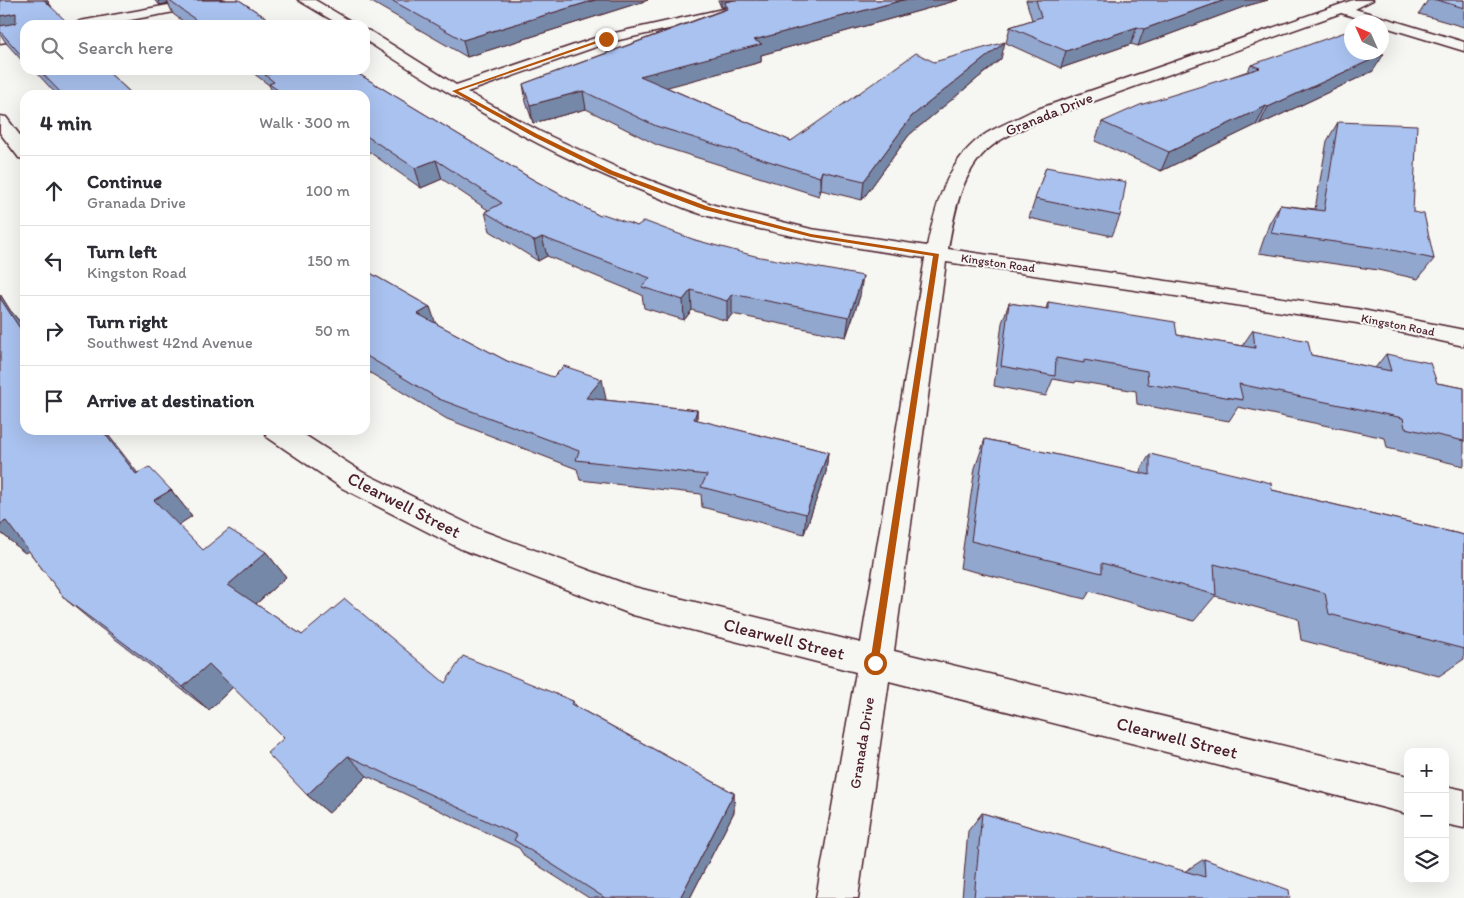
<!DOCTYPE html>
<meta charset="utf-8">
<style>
:root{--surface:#fff;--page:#f2f2f3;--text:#2b2b33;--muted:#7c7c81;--line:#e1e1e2}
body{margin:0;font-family:Itim,sans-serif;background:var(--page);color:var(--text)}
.controls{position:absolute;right:15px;bottom:15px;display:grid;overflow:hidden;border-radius:10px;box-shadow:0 5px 20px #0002}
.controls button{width:45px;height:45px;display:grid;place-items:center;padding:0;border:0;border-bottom:1px solid var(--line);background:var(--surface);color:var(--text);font:25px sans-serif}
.compass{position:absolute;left:1344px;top:15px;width:45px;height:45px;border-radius:50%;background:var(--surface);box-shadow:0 5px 20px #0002;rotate:315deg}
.stop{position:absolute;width:15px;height:15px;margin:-11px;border:4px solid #b45309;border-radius:50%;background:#fff}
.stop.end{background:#b45309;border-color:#fff;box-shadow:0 1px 5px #0008}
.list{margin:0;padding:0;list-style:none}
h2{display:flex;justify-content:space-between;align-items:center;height:65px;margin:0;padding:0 20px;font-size:21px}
h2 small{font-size:16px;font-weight:400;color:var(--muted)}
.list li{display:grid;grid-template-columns:32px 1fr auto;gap:15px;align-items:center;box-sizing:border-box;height:70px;padding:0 20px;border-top:1px solid var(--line)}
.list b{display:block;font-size:19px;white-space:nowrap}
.list p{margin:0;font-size:16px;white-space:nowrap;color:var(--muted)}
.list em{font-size:16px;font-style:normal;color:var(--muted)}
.icon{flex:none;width:28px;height:28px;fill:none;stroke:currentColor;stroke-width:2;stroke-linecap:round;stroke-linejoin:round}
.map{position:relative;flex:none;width:1464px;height:898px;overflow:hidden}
.search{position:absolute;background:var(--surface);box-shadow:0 5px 20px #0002;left:20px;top:20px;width:350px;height:55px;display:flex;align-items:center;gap:12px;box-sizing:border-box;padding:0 18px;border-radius:15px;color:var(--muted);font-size:19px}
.panel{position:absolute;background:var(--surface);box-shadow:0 5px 20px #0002;left:20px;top:90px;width:350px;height:345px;border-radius:15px}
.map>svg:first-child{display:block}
</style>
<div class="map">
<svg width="1464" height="898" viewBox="0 0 1464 898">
<rect width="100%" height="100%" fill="#f6f6f2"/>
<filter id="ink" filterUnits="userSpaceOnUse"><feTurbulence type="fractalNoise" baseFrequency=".02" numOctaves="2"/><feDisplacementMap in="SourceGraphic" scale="10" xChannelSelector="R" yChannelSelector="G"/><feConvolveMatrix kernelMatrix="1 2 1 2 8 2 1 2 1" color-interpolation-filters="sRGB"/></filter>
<g filter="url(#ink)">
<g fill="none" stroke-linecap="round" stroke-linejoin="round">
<defs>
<g id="minor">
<path d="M 298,0 L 315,0 L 357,25 L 340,25 Z"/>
<path d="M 763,0 L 788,0 L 781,4 L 610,42 L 467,92 L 541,132 L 618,168 L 714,205 L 811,229 L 927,246 C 936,204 948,157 987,133 C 1001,125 1017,119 1032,111 L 1353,0 L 1373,0 L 1355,9 L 1464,42 L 1464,51 L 1382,26 L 1382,22 L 1371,22 L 1341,13 L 1044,119 C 1029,126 1013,132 999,141 C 962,164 955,209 948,249 L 1357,309 L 1464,330 L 1464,346 L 1357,323 L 946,262 L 894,651 L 1408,776 L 1408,814 L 889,681 L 858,898 L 816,898 L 856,672 L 633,615 L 461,549 L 342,488 L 267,437 L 264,430 L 297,430 L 362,472 L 483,531 L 634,587 L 861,643 L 925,258 C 849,247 775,235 701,214 C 682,208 663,199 645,192 C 545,153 455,99 365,40 L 365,30 L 370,31 L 456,85 L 601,36 Z"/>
<path d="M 0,116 L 6,117 L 25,142 L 25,159 L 19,158 L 0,133 Z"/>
<path d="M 1445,786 L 1464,790 L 1464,828 L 1445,824 Z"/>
</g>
<g id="major">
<path d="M 196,0 L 225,0 L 218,4 L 103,25 L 73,25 L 80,21 Z"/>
<path d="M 25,31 L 25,39 L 0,43 L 0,35 Z"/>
</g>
</defs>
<!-- minor casing -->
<use href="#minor" stroke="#4a1f2b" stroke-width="3"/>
<!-- major casing -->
<use href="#major" stroke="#4a1f2b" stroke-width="3"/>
<!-- minor -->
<use href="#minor" fill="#f6f6f2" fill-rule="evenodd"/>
<!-- major -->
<use href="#major" fill="#f6f6f2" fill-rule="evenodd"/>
</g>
<!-- wall -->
<g fill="#91a7ce" stroke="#4a1f2b">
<path d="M 0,0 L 47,0 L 52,7 L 25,25 L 25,64 L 7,44 L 0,34 Z"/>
<path d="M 154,0 L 239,0 L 277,25 L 188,25 L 173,14 L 168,3 L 160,5 Z"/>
<path d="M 368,0 L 648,0 L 467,57 Z"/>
<path d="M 718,0 L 958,0 L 761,55 L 761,62 L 666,87 L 791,141 L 934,62 L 1001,59 L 909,135 L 862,200 L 821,190 L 819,196 L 657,145 L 586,109 L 533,123 L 526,102 L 523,84 L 725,9 L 725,7 L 721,7 Z"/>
<path d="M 1026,0 L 1268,0 L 1246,6 L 1138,46 L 1131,44 L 1061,68 L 1006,43 L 1010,27 L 1032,20 Z"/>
<path d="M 1428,0 L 1464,0 L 1464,27 L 1419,14 Z"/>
<path d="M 1251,65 L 1373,71 L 1259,125 L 1256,125 L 1161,171 L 1095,141 L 1102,122 L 1248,71 Z"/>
<path d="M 30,70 L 106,70 L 133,95 L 57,95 L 35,71 L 32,72 Z"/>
<path d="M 249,70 L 352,70 L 532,179 L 600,216 L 637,226 L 695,240 L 860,296 L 846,337 L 732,314 L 727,321 L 692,310 L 684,320 L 644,308 L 642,295 L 547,256 L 538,261 L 490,231 L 485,212 L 488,210 L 442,179 L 421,188 L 365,149 L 365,95 L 274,95 L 269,85 Z"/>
<path d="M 1338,122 L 1413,212 L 1434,259 L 1418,279 L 1378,270 L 1259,253 L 1269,224 L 1280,205 L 1315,209 L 1327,141 Z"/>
<path d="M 1046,167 L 1120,216 L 1112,236 L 1029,218 Z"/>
<path d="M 365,270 L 430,307 L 435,323 L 507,361 L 606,399 L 605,400 L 697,410 L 697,420 L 828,452 L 826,472 L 804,534 L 702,507 L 701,494 L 580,480 L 577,469 L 447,419 L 367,371 L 365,372 Z"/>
<path d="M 0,294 L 10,310 L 22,324 L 25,430 L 138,473 L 171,490 L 192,516 L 178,525 L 203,550 L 266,552 L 286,577 L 256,604 L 302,635 L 445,683 L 573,701 L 575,706 L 734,793 L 734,812 L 690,898 L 589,898 L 525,857 L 519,848 L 367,776 L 329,813 L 307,795 L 284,738 L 233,687 L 209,710 L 94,623 L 65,599 L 28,550 L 25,553 L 0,532 Z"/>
<path d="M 1048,302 L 1177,335 L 1242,346 L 1253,330 L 1311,355 L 1375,368 L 1386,354 L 1437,383 L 1464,388 L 1464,466 L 1387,448 L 1385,438 L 1238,407 L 1229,421 L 1137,404 L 1136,391 L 1076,381 L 1075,383 L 1053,379 L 1046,396 L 994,386 L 1002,323 L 1009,303 L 1046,309 Z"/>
<path d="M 985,439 L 1139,473 L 1150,454 L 1272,490 L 1464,535 L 1464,659 L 1439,676 L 1301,640 L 1298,619 L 1215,596 L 1194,621 L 1090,591 L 1085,599 L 960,568 L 975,468 Z"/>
<path d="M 982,813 L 1184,872 L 1204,859 L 1290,898 L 962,898 L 968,831 Z"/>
</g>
<!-- shaded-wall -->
<g fill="#7688a7" stroke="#4a1f2b">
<path d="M 42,0 L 47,0 L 53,10 Z"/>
<path d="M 158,0 L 166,0 L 168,3 L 160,5 Z"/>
<path d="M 595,0 L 648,0 L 467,57 L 463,40 Z"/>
<path d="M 721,0 L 755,0 L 725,2 L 725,7 L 721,7 Z"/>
<path d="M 903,0 L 958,0 L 761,55 L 761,62 L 642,94 L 640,76 L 754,40 Z"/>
<path d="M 1225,0 L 1268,0 L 1246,6 L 1138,46 L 1144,29 Z"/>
<path d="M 16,13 L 25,28 L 0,31 L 0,16 Z"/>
<path d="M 1137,27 L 1131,44 L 1061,68 L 1066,51 Z"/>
<path d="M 1005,42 L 1001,59 L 909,135 L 862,200 L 864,181 L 912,116 Z"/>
<path d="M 24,54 L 25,56 L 25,61 L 21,55 Z"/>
<path d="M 1384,54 L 1373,71 L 1259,125 L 1268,107 Z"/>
<path d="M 583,91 L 586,109 L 533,123 L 530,105 Z"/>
<path d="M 1266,106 L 1256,125 L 1161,171 L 1169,152 Z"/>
<path d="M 436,160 L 442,179 L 421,188 L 415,168 Z"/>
<path d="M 822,171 L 821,190 L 819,196 L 820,177 Z"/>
<path d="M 542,237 L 547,256 L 538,261 L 534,241 Z"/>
<path d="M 863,276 L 860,296 L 846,337 L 849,317 Z"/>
<path d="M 691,290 L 692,310 L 684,320 L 683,300 Z"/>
<path d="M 0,294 L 10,310 L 25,328 L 25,336 L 0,301 Z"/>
<path d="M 732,294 L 732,314 L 727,321 L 727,301 Z"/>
<path d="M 430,307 L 437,327 L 418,314 Z"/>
<path d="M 602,379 L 606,399 L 590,419 L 586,398 Z"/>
<path d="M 697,410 L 697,430 L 694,419 Z"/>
<path d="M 102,430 L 105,430 L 106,432 L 157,498 L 171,490 L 192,516 L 177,526 L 154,500 L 136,474 Z"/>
<path d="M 828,452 L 826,472 L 804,534 L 806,514 Z"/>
<path d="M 6,521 L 35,547 L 25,553 L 0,532 L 0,524 Z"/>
<path d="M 266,552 L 286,577 L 250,609 L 228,585 Z"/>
<path d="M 209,664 L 233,687 L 209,710 L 183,687 Z"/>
<path d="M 348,756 L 367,776 L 329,813 L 307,795 Z"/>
<path d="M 734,793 L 734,812 L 690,898 L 680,898 Z"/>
</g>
<!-- building -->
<g fill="#a9c2ef" stroke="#4a1f2b">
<path d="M 0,0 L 44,0 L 70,25 L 25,25 L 25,55 L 24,54 L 21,55 L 0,31 L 0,26 L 16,23 L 16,13 L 0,16 Z"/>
<path d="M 168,0 L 239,0 L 277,25 L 203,25 Z"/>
<path d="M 391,0 L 595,0 L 463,40 Z"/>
<path d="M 735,0 L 903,0 L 754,40 L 762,44 L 640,76 L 791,141 L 916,53 L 934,62 L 1005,42 L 912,116 L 864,181 L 822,171 L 820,177 L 656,126 L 583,91 L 530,105 L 523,84 L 727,9 L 725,2 Z"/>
<path d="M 1036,0 L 1225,0 L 1144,29 L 1137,27 L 1066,51 L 1010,27 L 1041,17 Z"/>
<path d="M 1437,0 L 1464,0 L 1464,8 Z"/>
<path d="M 1348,31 L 1352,35 L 1352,52 L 1379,52 L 1384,54 L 1268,107 L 1266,106 L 1169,152 L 1102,122 L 1140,105 L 1260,68 L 1251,65 Z"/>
<path d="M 39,70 L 106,70 L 133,95 L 63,95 Z"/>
<path d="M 265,70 L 352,70 L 532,179 L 600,216 L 603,214 L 637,226 L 644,221 L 695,240 L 755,256 L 863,276 L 849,317 L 732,294 L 727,301 L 691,290 L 683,300 L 642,287 L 650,278 L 542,237 L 534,241 L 485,212 L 502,203 L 436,160 L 415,168 L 365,135 L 365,95 L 285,95 L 269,84 L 274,82 L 265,75 L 270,74 Z"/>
<path d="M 1338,122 L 1417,125 L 1413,212 L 1424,214 L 1434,259 L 1392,250 L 1271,233 L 1280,205 L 1324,211 Z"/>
<path d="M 1046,167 L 1126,182 L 1120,216 L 1035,199 Z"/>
<path d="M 365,270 L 430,307 L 418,314 L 507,361 L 553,377 L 564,366 L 602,379 L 586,398 L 697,410 L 694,419 L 828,452 L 806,514 L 701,487 L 707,475 L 576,460 L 579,451 L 439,399 L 365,355 Z"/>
<path d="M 0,298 L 25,336 L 25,430 L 102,430 L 136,474 L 149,467 L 171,490 L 154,500 L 203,550 L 229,529 L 266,552 L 228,585 L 302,635 L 345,599 L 445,683 L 463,656 L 573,701 L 571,704 L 734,793 L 680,898 L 605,898 L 514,840 L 517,835 L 348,756 L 307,795 L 267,753 L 284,738 L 209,664 L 183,687 L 65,599 L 6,521 L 0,524 Z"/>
<path d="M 1048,302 L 1175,322 L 1177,335 L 1255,348 L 1253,330 L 1308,341 L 1311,355 L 1391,371 L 1386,354 L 1430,363 L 1437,383 L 1464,388 L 1464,441 L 1405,428 L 1403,418 L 1239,384 L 1243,400 L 1148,384 L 1147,371 L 1084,360 L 1084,363 L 1056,358 L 1055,376 L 1001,366 L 1009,303 L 1048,309 Z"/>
<path d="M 985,439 L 1150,475 L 1150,454 L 1271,483 L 1272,490 L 1464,535 L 1464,649 L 1329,614 L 1325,593 L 1214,564 L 1216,595 L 1102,563 L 1102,573 L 971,541 Z"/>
<path d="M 982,813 L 1205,877 L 1204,859 L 1289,890 L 1290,898 L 974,898 Z"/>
</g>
</g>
<!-- route -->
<path fill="#b45309" d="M 605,38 L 609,39 L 458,91 L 537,134 L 613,171 L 709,207 L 811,234 L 939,254 L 878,666 L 875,667 L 870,663 L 933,256 L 811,237 L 705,210 L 609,174 L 534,137 L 452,91 Z"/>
<g text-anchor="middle" stroke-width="4" stroke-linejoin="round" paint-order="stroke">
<!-- far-street labels -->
<g font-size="12" fill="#4a1f2b" stroke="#f6f6f2">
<text transform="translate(998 263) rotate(8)" y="4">Kingston Road</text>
<text transform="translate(1398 325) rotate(11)" y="4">Kingston Road</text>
</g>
<!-- street labels -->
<g font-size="15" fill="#4a1f2b" stroke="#f6f6f2">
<text transform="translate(1049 114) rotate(-22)" y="5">Granada Drive</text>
<text transform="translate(862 743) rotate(-81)" y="5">Granada Drive</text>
</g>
<!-- near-street labels -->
<g font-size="18" fill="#4a1f2b" stroke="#f6f6f2">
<text transform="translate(404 505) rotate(27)" y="6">Clearwell Street</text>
<text transform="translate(784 639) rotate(14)" y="6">Clearwell Street</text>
<text transform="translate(1177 738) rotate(14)" y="6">Clearwell Street</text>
</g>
</g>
</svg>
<div class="controls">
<button>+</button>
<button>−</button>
<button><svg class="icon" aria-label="layers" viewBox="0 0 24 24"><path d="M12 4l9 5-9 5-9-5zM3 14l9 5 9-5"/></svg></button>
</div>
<svg class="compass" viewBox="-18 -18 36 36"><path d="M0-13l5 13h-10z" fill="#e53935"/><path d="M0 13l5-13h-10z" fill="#7c7c81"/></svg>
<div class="stop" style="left:875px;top:663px"></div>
<div class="stop end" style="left:606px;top:39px"></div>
<div class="search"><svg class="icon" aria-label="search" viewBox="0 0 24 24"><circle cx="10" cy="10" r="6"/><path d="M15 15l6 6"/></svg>Search here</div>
<section class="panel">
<h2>4 min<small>Walk · 300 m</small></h2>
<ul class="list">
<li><svg class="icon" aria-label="ahead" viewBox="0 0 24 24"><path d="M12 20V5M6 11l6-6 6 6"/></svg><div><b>Continue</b><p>Granada Drive</p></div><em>100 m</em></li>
<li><svg class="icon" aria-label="left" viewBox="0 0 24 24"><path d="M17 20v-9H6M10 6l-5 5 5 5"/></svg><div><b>Turn left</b><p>Kingston Road</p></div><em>150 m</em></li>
<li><svg class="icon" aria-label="right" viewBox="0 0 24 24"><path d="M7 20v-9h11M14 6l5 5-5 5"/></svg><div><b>Turn right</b><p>Southwest 42nd Avenue</p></div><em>50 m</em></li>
<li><svg class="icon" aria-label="arrive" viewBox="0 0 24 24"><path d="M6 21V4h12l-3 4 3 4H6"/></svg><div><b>Arrive at destination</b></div></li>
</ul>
</section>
</div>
